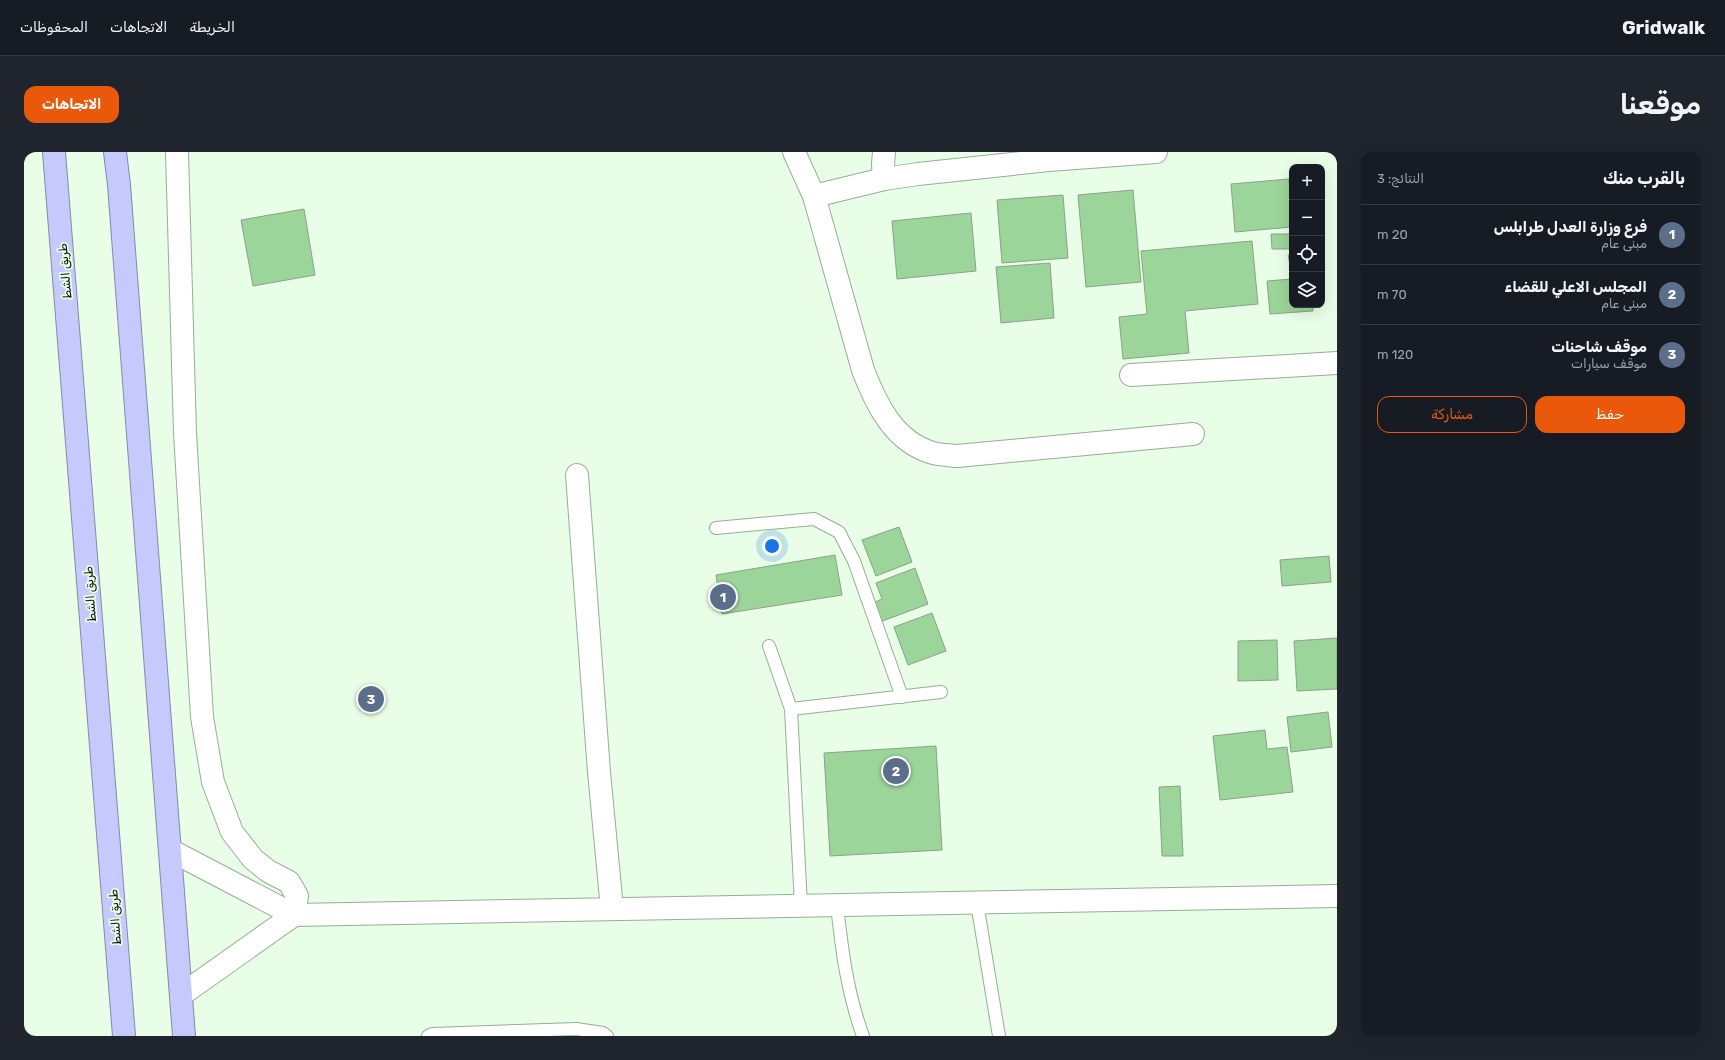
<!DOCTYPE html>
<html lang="ar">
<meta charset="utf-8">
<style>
:root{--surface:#171b24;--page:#20242c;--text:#f1f3f6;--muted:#9ea1a6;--line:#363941;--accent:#ea580c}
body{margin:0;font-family:Rubik,"Noto Naskh Arabic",sans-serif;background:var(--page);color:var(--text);direction:rtl}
.controls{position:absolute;right:12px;top:12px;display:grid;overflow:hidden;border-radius:8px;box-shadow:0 4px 16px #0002}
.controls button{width:36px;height:36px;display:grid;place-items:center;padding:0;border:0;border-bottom:1px solid var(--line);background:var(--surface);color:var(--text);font:20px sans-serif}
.you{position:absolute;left:748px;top:394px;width:14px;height:14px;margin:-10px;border:3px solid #fff;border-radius:50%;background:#1a73e8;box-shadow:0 0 0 6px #1a73e833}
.badge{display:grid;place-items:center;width:26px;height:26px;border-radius:50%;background:var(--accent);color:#fff;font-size:13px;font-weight:700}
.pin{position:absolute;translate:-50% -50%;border:2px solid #fff;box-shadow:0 1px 4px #0006}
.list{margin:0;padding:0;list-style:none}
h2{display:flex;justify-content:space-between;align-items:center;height:52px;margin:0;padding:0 16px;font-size:17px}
h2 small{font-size:13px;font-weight:400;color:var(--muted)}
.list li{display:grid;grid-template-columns:26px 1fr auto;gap:12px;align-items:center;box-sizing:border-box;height:60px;padding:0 16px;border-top:1px solid var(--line)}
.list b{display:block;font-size:15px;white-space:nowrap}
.list p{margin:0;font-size:13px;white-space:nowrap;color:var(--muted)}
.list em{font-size:13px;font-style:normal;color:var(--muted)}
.actions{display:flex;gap:8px;padding:12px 16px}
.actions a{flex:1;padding:9px 0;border:1px solid var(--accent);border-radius:12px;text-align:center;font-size:14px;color:var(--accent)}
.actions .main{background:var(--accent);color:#fff}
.icon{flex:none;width:22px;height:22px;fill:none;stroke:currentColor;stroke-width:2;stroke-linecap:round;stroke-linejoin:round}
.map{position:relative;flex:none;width:1313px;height:884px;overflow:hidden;direction:ltr;border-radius:12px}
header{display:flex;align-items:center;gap:24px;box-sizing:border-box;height:56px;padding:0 20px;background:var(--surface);border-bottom:1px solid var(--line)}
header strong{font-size:19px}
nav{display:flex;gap:22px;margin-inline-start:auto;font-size:14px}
.intro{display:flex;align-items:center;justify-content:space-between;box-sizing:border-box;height:96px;padding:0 24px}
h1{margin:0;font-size:28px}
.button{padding:10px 18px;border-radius:12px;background:var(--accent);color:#fff;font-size:14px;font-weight:700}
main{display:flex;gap:24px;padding:0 24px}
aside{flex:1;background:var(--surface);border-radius:12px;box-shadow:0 4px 16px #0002}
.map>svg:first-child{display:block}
</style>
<header>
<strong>Gridwalk</strong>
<nav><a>الخريطة</a><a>الاتجاهات</a><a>المحفوظات</a></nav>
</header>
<div class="intro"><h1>موقعنا</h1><a class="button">الاتجاهات</a></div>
<main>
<aside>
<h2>بالقرب منك<small>النتائج: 3</small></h2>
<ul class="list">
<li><span class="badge" style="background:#5c6f8a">1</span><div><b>فرع وزارة العدل طرابلس</b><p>مبنى عام</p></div><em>20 m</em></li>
<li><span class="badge" style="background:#5c6f8a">2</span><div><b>المجلس الاعلي للقضاء</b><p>مبنى عام</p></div><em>70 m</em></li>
<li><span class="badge" style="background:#5c6f8a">3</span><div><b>موقف شاحنات</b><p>موقف سيارات</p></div><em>120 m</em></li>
</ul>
<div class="actions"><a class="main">حفظ</a><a>مشاركة</a></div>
</aside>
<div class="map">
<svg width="1313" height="884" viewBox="0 0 1313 884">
<rect width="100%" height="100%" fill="#e9fee7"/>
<!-- building -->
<g fill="#9cd59a" stroke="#8aa289">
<path d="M 1265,27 L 1268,75 L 1211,80 L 1207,32 Z"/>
<path d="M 1109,38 L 1117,130 L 1062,135 L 1054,43 Z"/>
<path d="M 1039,43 L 1044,106 L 978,111 L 973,48 Z"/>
<path d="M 280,57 L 291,123 L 229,134 L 217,68 Z"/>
<path d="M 947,61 L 952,119 L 873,127 L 868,69 Z"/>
<path d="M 1247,82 L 1268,82 L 1268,97 L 1248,97 Z"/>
<path d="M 1228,89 L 1234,152 L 1161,159 L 1165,201 L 1099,207 L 1095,165 L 1123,162 L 1117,99 Z"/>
<path d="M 1264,103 L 1268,103 L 1268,113 L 1266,113 Z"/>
<path d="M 1026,111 L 1030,166 L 977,171 L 972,115 Z"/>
<path d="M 1268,127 L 1268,153 L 1289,153 L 1289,159 L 1246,162 L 1243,129 Z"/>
<path d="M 875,375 L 888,410 L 852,424 L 838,388 Z"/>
<path d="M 811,403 L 818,443 L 698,462 L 692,423 Z"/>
<path d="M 1305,404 L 1307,430 L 1258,434 L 1256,408 Z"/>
<path d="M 891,416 L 904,452 L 856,470 L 849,451 L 858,447 L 852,431 Z"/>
<path d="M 908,461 L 922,499 L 884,513 L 870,475 Z"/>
<path d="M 1313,486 L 1313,537 L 1273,539 L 1270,489 Z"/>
<path d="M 1253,488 L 1254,528 L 1214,529 L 1214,489 Z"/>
<path d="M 1304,560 L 1308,595 L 1267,600 L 1263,565 Z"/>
<path d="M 1241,578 L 1243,597 L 1263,595 L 1269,640 L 1196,648 L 1189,584 Z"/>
<path d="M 912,594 L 918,698 L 806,704 L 800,601 Z"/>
<path d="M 1156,634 L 1159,704 L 1138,704 L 1135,635 Z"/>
</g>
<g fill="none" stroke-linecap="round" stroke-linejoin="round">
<defs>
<g id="lane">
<path d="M 692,376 L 790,367 L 815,380 L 830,409 L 878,545"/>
<path d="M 745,494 L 767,557 L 777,754"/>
<path d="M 767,557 L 917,540"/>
<path d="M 953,751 L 975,884"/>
<path d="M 813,753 C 818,799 823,840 839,884"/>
<path d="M 404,884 L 408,882 L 552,877 L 579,881 L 583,884"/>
</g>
<g id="street">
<path d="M 153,0 L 161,281 L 178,565 L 189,630 L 208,680 L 229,707 L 244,719 L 265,730 L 273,744 L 270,763 L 157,843"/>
<path d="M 770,0 L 790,44 L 839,218 C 852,252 870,290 909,301 C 916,303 925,303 933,304 L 1169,282"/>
<path d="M 860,27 L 859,12 L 860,0"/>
<path d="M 790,44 L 860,27 L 894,22 L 1025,8 L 1132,0"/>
<path d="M 1107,223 L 1313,211"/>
<path d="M 553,323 L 575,620 L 588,757"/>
<path d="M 146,698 L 270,763 L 1313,744"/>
</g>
<g id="highway">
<path d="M 30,0 L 100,884"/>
<path d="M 91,0 L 95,33 L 160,884"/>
</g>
</defs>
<!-- lane casing -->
<use href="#lane" stroke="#95ae94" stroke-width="14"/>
<!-- street casing -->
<use href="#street" stroke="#95ae94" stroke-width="24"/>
<!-- highway casing -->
<use href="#highway" stroke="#8489a7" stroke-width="24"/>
<!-- lane -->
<use href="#lane" stroke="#fff" stroke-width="12"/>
<!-- street -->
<use href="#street" stroke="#fff" stroke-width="22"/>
<!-- highway -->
<use href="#highway" stroke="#c6c9fc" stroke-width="22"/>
</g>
<g text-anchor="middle" stroke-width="3.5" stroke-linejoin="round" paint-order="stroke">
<!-- street labels -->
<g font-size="12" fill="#081108" stroke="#e9fee7">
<text transform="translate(41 119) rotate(-95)" y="4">طريق الشط</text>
<text transform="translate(66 442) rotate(-94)" y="4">طريق الشط</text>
<text transform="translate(91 765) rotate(-94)" y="4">طريق الشط</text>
</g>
</g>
</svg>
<div class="controls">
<button>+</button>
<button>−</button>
<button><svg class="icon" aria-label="locate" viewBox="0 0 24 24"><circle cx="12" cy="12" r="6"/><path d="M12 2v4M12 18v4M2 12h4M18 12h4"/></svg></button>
<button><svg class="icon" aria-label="layers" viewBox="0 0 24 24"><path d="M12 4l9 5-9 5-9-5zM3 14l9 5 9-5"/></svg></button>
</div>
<div class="you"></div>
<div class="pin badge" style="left:699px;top:445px;background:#5c6f8a">1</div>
<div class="pin badge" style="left:872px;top:619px;background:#5c6f8a">2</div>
<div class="pin badge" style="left:347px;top:547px;background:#5c6f8a">3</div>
</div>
</main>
